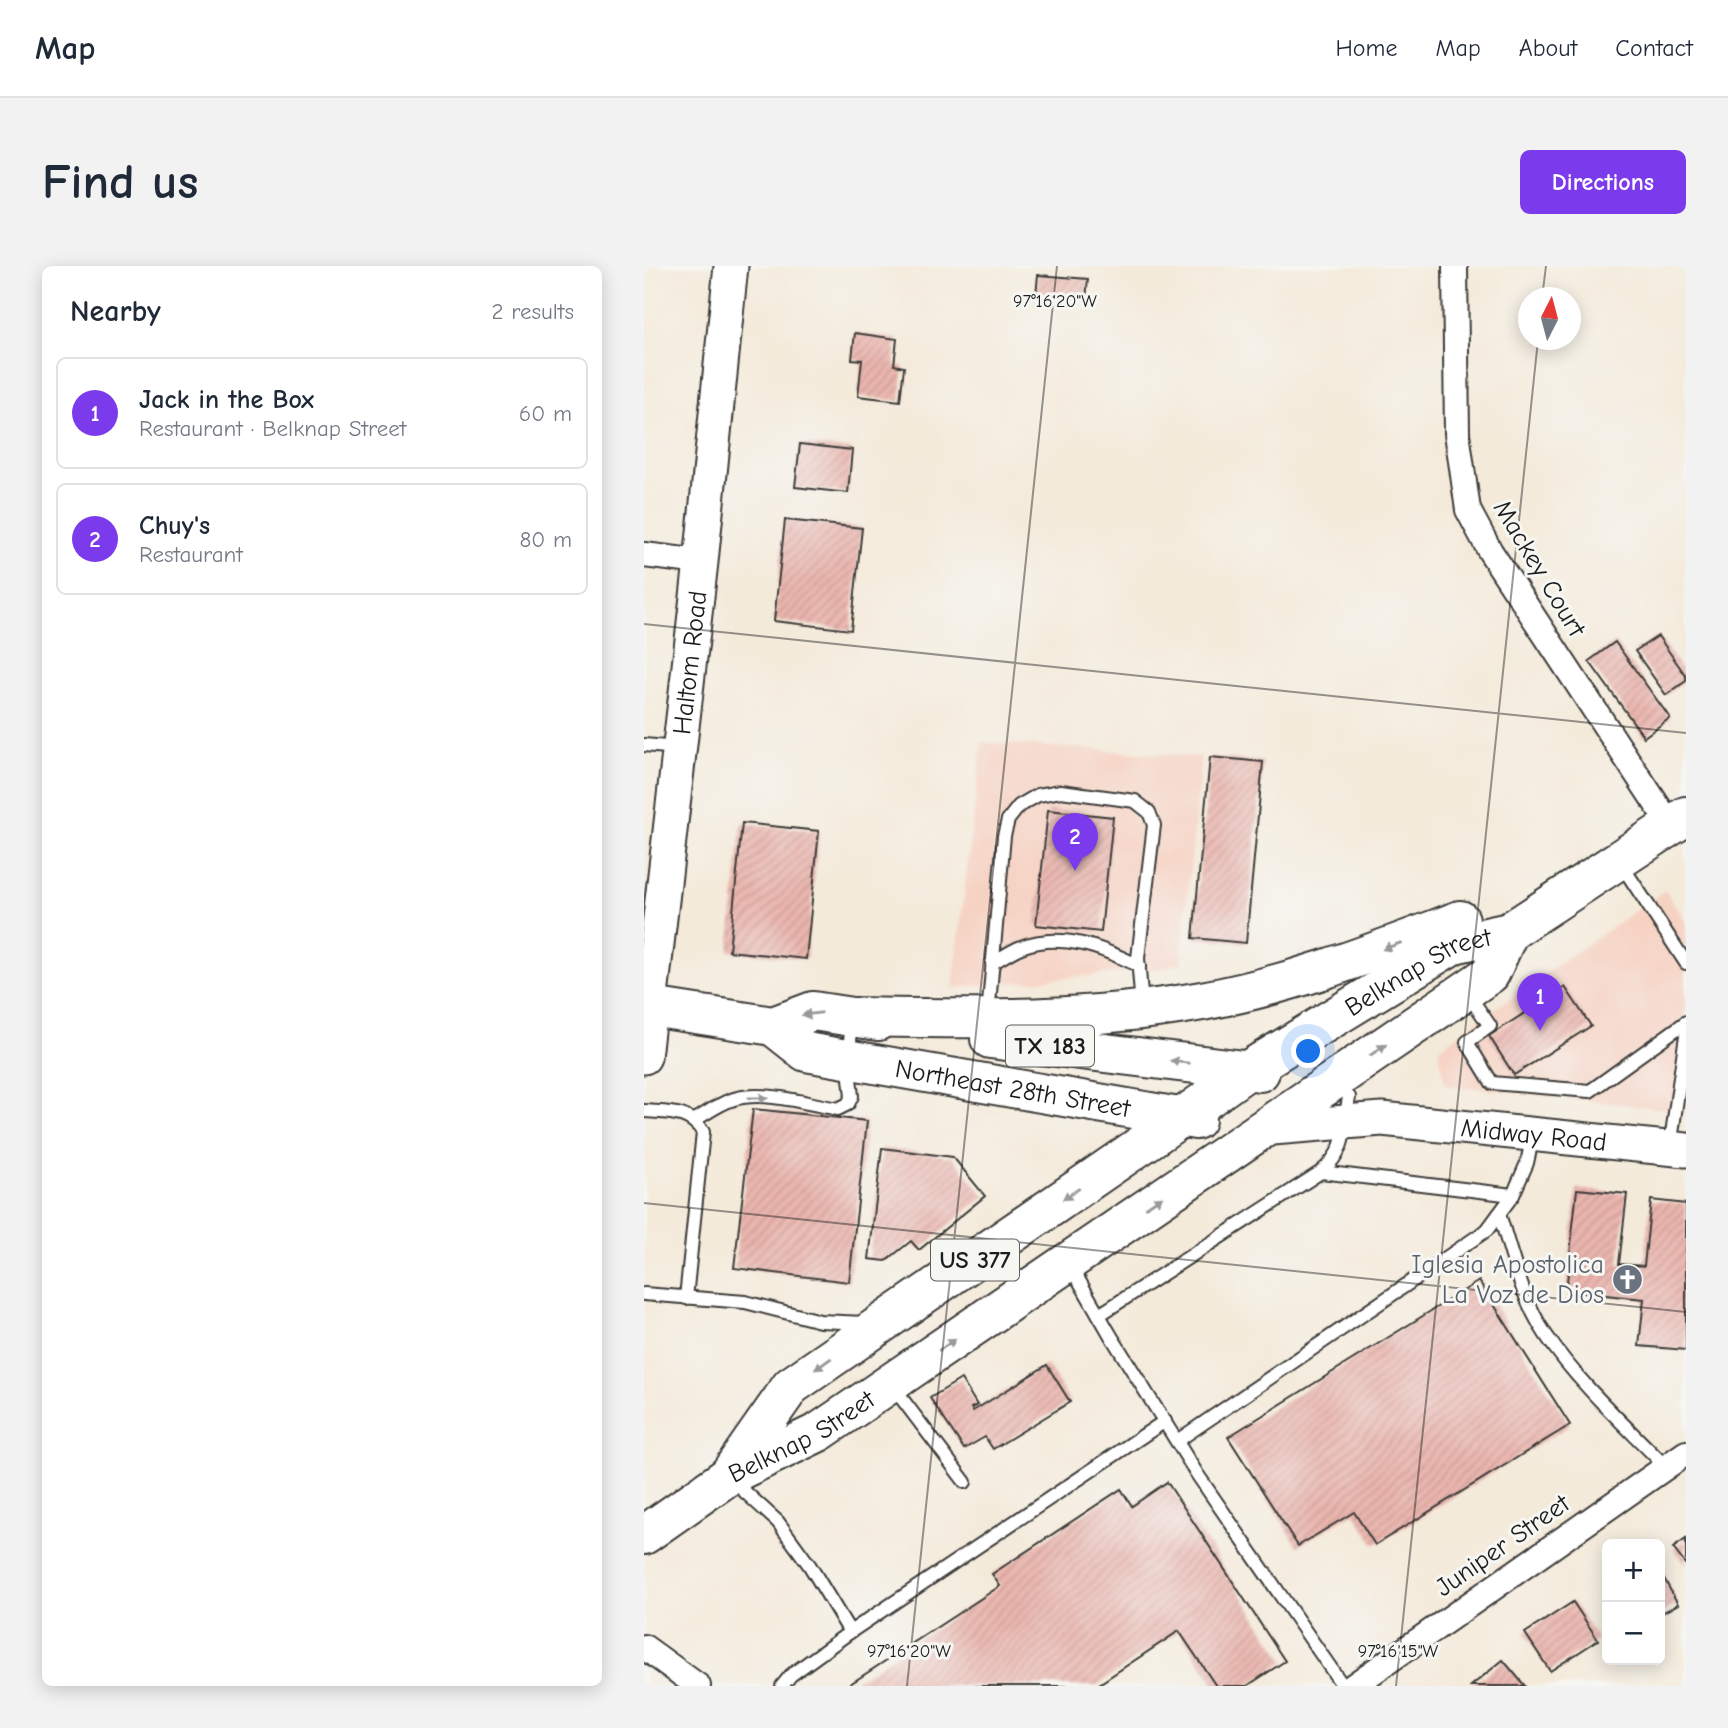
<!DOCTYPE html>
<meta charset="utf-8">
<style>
:root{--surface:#fff;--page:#f2f2f3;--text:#1f2937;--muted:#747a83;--line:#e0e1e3;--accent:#7c3aed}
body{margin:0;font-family:"Comic Neue",sans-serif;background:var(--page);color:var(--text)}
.controls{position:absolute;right:21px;bottom:21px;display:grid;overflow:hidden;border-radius:10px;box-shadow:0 4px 18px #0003}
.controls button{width:63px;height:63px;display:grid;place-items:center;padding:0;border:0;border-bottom:2px solid var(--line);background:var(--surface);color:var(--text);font:35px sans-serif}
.compass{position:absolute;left:874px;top:21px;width:63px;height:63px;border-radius:50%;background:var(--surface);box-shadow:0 4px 18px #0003;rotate:6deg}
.you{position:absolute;left:665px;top:786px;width:24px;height:24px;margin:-18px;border:5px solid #fff;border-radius:50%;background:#1a73e8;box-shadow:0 0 0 10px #1a73e833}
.badge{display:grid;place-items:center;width:46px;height:46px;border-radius:50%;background:var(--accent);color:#fff;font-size:23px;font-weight:700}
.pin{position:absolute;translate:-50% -58px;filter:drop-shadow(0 2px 4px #0008)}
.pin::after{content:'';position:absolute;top:37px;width:24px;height:21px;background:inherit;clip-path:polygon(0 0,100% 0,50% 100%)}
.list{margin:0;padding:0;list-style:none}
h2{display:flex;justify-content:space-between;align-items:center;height:91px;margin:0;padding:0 28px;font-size:30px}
h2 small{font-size:23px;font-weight:400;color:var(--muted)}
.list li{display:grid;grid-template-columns:46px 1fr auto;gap:21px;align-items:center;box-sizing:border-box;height:112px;margin:0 14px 14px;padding:0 14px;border:2px solid var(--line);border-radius:10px}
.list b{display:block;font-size:26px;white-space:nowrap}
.list p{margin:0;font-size:23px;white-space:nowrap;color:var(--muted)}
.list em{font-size:23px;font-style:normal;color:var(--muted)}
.map{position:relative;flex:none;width:1042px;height:1420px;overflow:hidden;border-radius:10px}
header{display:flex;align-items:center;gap:42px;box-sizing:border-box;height:98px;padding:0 35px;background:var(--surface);border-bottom:2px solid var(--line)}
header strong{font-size:33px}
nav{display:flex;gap:38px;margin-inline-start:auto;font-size:24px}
.intro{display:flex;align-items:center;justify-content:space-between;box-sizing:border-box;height:168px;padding:0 42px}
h1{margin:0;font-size:49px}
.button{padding:18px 32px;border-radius:10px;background:var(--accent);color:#fff;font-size:24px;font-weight:700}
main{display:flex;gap:42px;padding:0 42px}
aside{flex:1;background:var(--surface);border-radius:10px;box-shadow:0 4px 18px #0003}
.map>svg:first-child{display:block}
</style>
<header>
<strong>Map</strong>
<nav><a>Home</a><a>Map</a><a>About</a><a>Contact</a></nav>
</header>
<div class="intro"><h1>Find us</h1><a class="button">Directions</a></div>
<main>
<aside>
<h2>Nearby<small>2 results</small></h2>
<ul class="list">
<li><span class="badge">1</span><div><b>Jack in the Box</b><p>Restaurant · Belknap Street</p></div><em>60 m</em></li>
<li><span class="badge">2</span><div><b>Chuy's</b><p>Restaurant</p></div><em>80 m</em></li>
</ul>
</aside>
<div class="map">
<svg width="1042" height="1420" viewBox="0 0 1042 1420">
<defs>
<pattern id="building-hatch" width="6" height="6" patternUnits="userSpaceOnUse" patternTransform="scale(1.75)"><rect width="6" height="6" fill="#eab5ae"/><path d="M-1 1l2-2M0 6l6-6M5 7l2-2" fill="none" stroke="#c89b95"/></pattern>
</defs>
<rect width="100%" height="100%" fill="#f6f6f2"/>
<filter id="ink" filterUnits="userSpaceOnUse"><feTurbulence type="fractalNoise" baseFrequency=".0143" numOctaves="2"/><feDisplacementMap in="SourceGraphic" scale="14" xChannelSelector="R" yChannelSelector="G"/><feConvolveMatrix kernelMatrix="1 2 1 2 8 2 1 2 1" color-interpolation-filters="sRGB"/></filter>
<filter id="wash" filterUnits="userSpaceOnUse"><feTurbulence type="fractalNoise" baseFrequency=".00686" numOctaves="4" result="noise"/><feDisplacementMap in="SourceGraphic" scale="28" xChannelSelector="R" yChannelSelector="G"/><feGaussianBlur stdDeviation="1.57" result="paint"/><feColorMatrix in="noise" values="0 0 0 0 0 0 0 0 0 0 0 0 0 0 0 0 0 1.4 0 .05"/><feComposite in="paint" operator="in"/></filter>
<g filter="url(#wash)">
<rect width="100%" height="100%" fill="#f4eada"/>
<!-- built -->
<g fill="#f6d2c3">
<path d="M 338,476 L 557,491 L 537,697 L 514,703 L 309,722 Z"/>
<path d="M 1021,624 L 1042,656 L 1042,845 L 801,819 L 795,782 Z"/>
</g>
<g id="blocks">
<!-- building -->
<g fill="url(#building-hatch)">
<path d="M 394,9 L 444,13 L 442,33 L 392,29 Z"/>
<path d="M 211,67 L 253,73 L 250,99 L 260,101 L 256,135 L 214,130 L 218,94 L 208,93 Z"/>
<path d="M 156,178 L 208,184 L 204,227 L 151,221 Z"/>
<path d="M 141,254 L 218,262 L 207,364 L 130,355 Z"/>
<path d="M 1014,370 L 1042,410 L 1042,415 L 1022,429 L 991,385 Z"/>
<path d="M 971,376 L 1026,452 L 1000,471 L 945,395 Z"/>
<path d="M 566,491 L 619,496 L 602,677 L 549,672 Z"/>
<path d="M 404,544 L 469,551 L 457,666 L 392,659 Z"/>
<path d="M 98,557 L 175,565 L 162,693 L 85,685 Z"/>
<path d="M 921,721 L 947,760 L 870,809 L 845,770 Z"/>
<path d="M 109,843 L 223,855 L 205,1016 L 90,1002 Z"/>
<path d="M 238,882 L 309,891 L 341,930 L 275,984 L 267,975 L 242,995 L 225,993 Z"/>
<path d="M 933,923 L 983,928 L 975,998 L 1000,1000 L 1007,934 L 1042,938 L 1042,1084 L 995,1080 L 1000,1033 L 922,1025 Z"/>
<path d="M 835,1015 L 926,1159 L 731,1279 L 710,1246 L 654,1280 L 584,1171 Z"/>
<path d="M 403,1099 L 426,1136 L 349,1183 L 341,1171 L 320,1183 L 286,1132 L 317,1113 L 333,1139 L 327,1142 L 329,1145 Z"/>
<path d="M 523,1216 L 641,1395 L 603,1420 L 572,1420 L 535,1365 L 452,1420 L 203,1420 L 356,1320 L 348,1308 L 477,1223 L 488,1240 Z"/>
<path d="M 1042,1273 L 1042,1299 L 1029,1282 Z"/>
<path d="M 1016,1305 L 1034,1338 L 1016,1348 Z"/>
<path d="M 929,1336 L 954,1374 L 906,1405 L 881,1367 Z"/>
<path d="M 859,1394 L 881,1420 L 827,1420 Z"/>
</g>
</g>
</g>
<g filter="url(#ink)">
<use href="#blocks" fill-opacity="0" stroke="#3c3b38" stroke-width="2"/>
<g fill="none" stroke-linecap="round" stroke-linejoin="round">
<defs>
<g id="service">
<path d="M 0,479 L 34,482"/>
<path d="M 977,598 L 1042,697"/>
<path d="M 348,697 C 357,692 367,685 377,681 C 417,665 459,682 495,700"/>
<path d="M 824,728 L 846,760 L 823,776 L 848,817 L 946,825 L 1042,756"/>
<path d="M 344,749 L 360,570 L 364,554 L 375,540 L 394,529 L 417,525 L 491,535 L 505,546 L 510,559 L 494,692 L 498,741"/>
<path d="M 0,845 C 24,847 45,844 59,866 L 42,1032"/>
<path d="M 51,854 C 64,846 76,837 90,833 C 120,824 164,838 194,843 L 204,838 L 208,830 L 204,795 L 208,755"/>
<path d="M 1026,882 L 1042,769"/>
<path d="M 677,906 L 869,929"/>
<path d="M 855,948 C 868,988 878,1034 902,1069 C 934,1117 982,1160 1022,1201"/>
<path d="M 426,999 L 467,1070 L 553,1208 L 699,1420"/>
<path d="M 0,1028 L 101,1036 L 176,1055 L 221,1057"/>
<path d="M 455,1049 L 677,906 C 704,883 699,863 705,831"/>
<path d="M 249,1121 L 321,1216"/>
<path d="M 533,1175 L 843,964 L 869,929 L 883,897 L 889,869"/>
<path d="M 89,1215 L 134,1256 L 166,1300 L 206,1366 L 521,1155"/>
<path d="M 138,1420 L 147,1409 L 206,1366"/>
</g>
<g id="minor">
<path d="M 811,0 L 813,167 L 824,244 L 846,285 L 1027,560"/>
<path d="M 0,289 L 57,296"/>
<path d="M 0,1381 L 54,1420"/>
<path d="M 709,1420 L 1042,1187"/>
</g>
<g id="secondary">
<path id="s1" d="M 0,791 L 57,296 L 87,0"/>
<path id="s2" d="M 616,863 L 738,853 L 1042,884"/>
</g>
<g id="primary">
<path d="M 0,740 L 129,760 L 169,745 L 234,755"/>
<path d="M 209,751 C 327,753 441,756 558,735 C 648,719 731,686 816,654"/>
<path id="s3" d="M 129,760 L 162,786 L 552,854"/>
<path d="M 346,773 L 616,806"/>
<path id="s4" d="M 84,1210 L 147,1120 L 538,851 L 604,804 L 810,678 L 865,666 L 1042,550"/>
<path id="s5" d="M 0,1269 L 84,1210 L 175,1166 L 846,708 L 865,666"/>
</g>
</defs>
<!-- service casing -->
<use href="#service" stroke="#3c3b38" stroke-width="16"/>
<!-- minor casing -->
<use href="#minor" stroke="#3c3b38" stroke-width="28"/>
<!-- secondary casing -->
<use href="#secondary" stroke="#3c3b38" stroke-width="37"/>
<!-- primary casing -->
<use href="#primary" stroke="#3c3b38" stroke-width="42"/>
<!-- service -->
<use href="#service" stroke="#fff" stroke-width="12"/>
<!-- minor -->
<use href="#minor" stroke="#fff" stroke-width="24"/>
<!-- secondary -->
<use href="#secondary" stroke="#fff" stroke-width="33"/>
<!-- primary -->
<use href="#primary" stroke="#fff" stroke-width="38"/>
</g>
<!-- one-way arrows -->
<defs><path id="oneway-solid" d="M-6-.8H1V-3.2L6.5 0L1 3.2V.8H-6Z" transform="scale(1.75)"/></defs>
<g fill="#999">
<use href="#oneway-solid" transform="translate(748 680) rotate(160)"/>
<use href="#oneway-solid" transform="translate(168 748) rotate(173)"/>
<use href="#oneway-solid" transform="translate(734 784) rotate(-34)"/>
<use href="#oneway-solid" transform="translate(536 796) rotate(-173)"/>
<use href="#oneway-solid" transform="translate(114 832)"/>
<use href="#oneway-solid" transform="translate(427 928) rotate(146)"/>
<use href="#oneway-solid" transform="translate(510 936) rotate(-34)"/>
<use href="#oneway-solid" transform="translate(303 1079) rotate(-34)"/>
<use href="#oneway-solid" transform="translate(179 1098) rotate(145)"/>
</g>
</g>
<!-- ticks -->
<path fill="none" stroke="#1c1c1c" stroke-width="2" stroke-opacity="0.45" d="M 898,32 L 902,0M 0,358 L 1042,467M 0,937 L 1042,1046M 263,1420 L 413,0M 752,1420 L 894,74"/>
<!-- icons -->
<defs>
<symbol id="church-disc" viewBox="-11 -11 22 22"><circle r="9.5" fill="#6b7280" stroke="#f6f6f2"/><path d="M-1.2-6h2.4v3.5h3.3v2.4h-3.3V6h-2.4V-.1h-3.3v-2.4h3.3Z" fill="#fff"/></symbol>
</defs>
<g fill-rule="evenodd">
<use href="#church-disc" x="966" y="996" width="35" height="35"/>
</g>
<g text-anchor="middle" stroke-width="6" stroke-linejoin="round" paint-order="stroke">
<!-- shield labels -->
<g fill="#f6f6f2" stroke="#5d5d5c" stroke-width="2">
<rect x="362" y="759.5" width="88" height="41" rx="5"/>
<rect x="287" y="973.5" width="88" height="41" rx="5"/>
</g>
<g font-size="24" font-weight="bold" fill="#1c1c1c">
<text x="406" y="788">TX 183</text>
<text x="331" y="1002">US 377</text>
</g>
<!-- street labels -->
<g font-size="26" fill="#1c1c1c" stroke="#f6f6f2">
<text transform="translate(896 302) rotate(59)" y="9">Mackey Court</text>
<text dy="9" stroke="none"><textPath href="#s1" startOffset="397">Haltom Road</textPath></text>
<text dy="9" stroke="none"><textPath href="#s4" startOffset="863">Belknap Street</textPath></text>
<text dy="9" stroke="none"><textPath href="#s3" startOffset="252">Northeast 28th Street</textPath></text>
<text dy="9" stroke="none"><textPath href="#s2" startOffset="275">Midway Road</textPath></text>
<text dy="9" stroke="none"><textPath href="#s5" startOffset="186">Belknap Street</textPath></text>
<text transform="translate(858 1279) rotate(-35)" y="9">Juniper Street</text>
</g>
<!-- worship labels -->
<g font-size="26" fill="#5b616d" stroke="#f6f6f2" text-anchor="end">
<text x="960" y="1007">Iglesia Apostolica<tspan x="960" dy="30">La Voz de Dios</tspan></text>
</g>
</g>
<g font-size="18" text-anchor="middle" fill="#1c1c1c" stroke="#f6f6f2" stroke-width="6" stroke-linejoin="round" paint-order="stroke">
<text x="411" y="41">97°16'20"W</text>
<text x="265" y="1391">97°16'20"W</text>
<text x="754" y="1391">97°16'15"W</text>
</g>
</svg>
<div class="controls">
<button>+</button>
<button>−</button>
</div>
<svg class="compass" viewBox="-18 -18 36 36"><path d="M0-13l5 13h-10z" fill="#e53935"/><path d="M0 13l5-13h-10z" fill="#747a83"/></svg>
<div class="you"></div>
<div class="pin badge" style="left:896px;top:765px">1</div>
<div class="pin badge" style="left:431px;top:605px">2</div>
</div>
</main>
